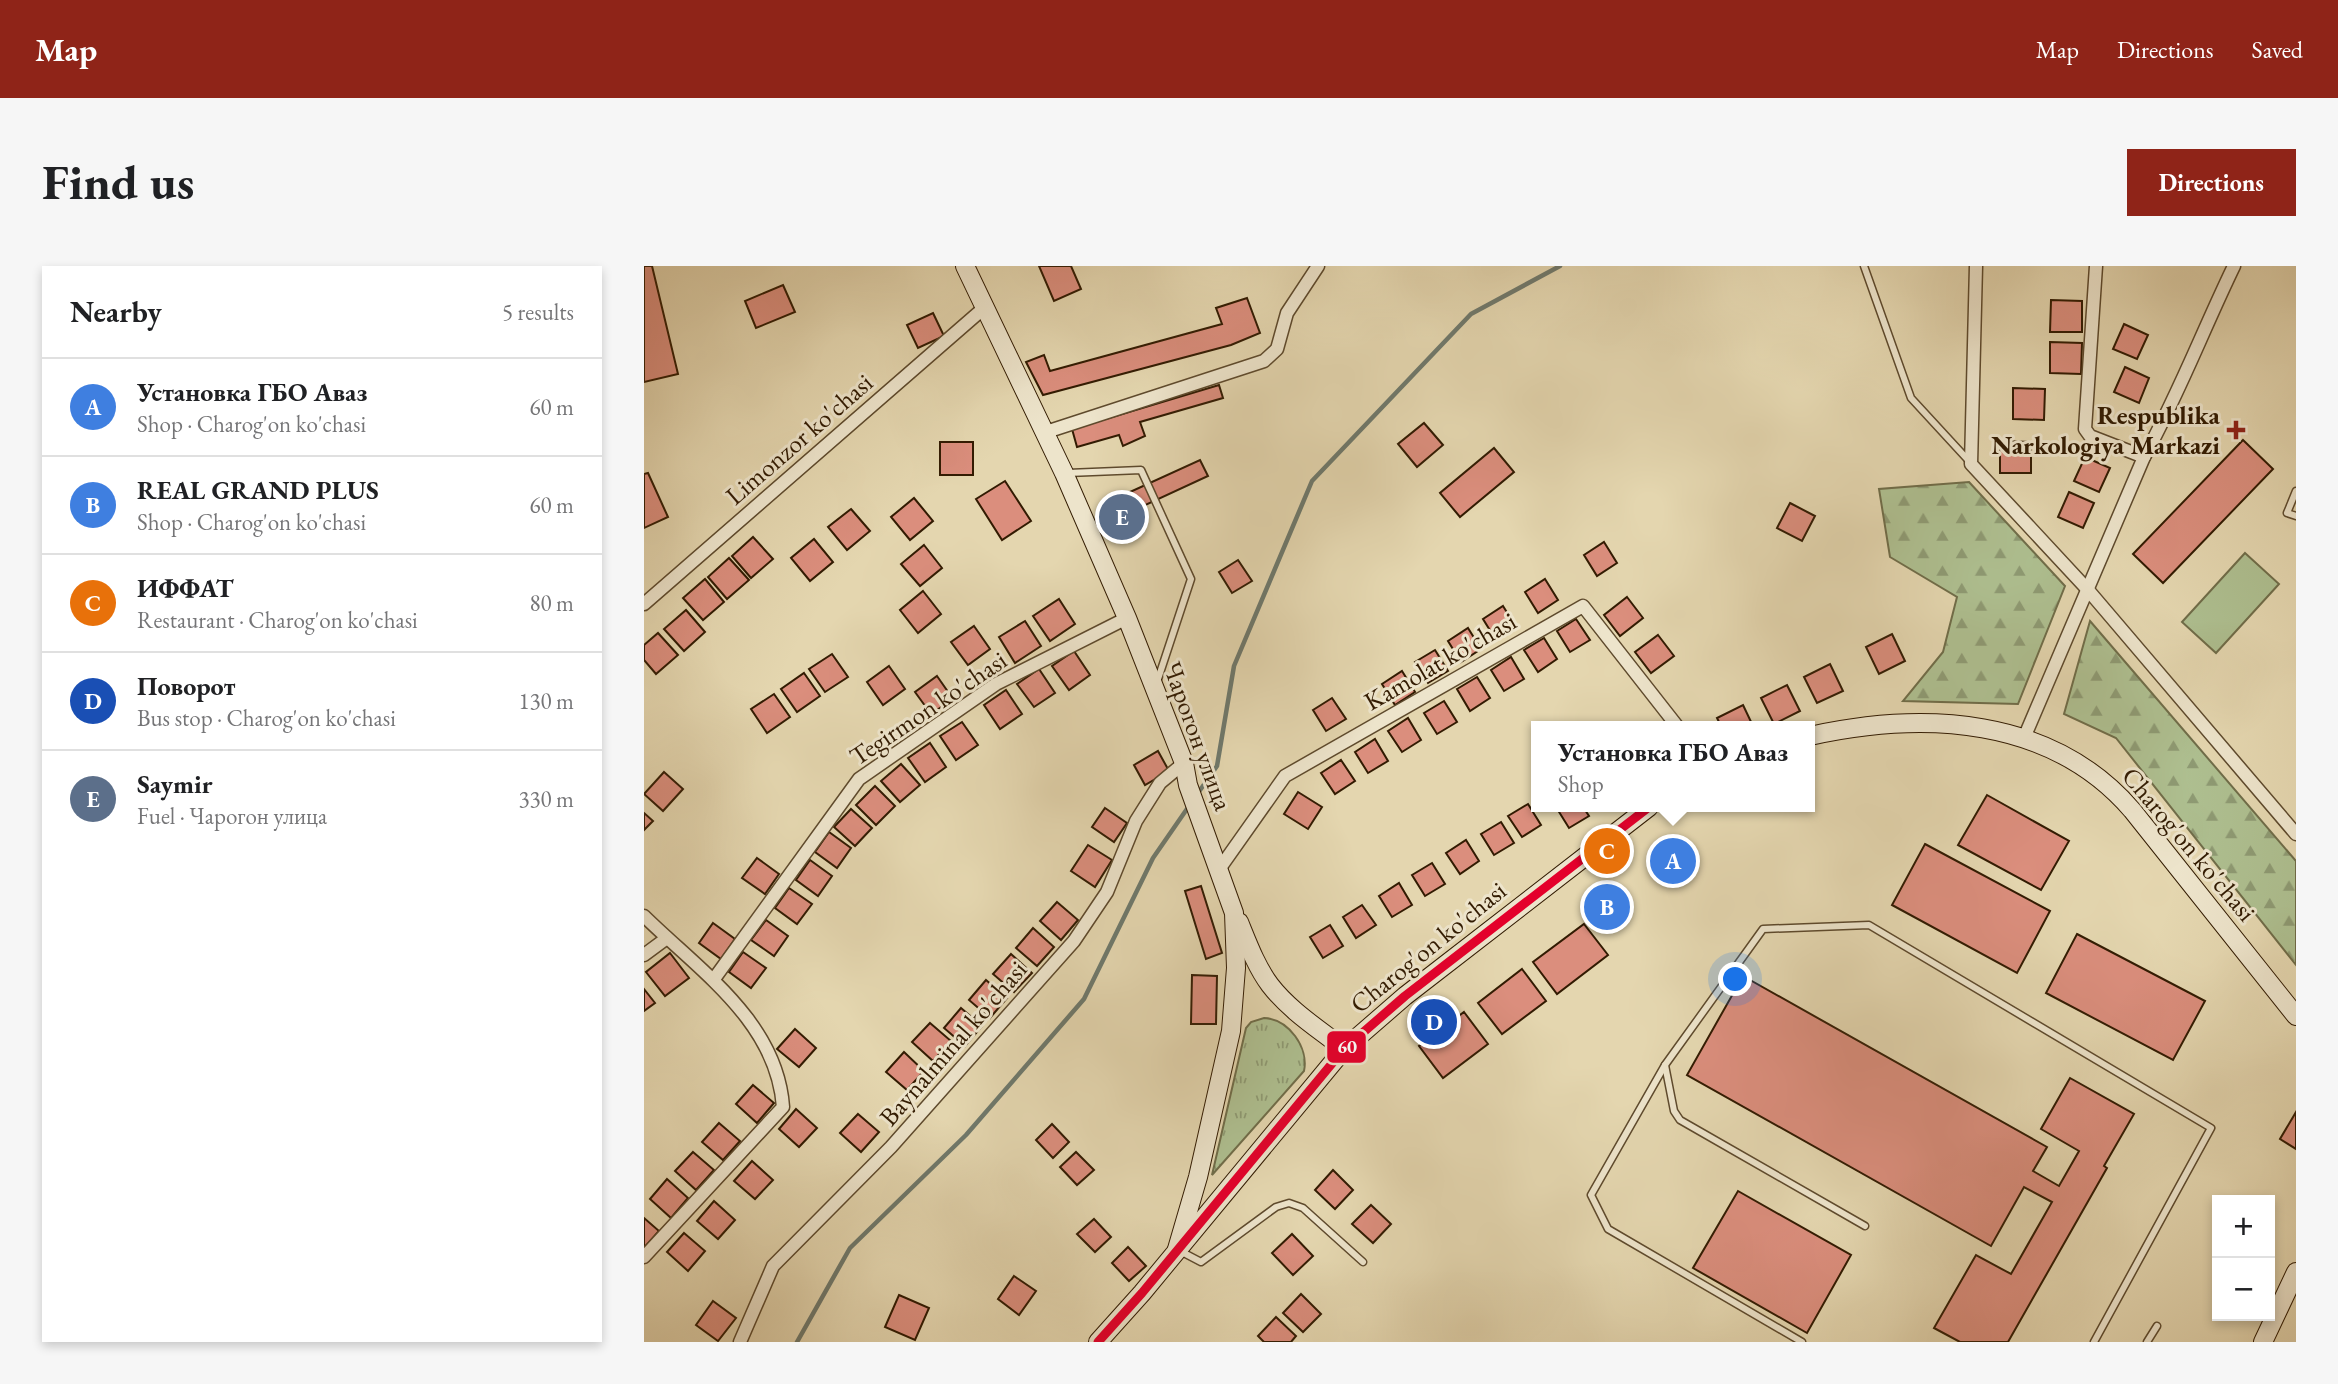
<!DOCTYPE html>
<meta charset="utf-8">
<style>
:root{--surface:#fff;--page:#f6f6f6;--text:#202124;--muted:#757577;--line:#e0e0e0;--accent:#8f2418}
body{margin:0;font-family:"EB Garamond",serif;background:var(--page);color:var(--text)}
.controls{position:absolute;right:21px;bottom:21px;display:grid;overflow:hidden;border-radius:0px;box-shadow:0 4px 10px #0003}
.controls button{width:63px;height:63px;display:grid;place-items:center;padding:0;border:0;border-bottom:2px solid var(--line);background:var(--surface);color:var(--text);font:35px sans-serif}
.you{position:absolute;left:1092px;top:714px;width:24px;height:24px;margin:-18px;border:5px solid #fff;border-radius:50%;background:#1a73e8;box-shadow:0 0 0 10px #1a73e833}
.badge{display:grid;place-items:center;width:46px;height:46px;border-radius:50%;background:var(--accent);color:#fff;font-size:23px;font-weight:700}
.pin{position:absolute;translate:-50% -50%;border:4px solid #fff;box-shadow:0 2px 7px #0006}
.popup{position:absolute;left:887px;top:455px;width:284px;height:91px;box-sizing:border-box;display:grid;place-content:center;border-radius:0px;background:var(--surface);filter:drop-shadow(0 2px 5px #0005);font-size:23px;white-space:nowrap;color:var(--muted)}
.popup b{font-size:26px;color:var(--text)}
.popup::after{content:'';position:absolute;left:50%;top:100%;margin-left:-14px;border:14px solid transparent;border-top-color:var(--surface)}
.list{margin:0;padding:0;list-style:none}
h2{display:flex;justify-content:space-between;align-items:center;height:91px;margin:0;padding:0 28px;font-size:30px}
h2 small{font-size:23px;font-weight:400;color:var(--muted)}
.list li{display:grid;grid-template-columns:46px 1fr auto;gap:21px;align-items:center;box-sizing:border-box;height:98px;padding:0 28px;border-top:2px solid var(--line)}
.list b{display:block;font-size:26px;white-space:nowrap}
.list p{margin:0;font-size:23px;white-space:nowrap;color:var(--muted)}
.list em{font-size:23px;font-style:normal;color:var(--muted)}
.map{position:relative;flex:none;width:1652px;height:1076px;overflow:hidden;border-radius:0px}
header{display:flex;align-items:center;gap:42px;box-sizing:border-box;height:98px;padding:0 35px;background:var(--accent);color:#fff}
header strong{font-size:33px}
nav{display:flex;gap:38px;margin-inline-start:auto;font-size:24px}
.intro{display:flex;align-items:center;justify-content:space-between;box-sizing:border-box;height:168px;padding:0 42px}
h1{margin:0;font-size:49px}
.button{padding:18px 32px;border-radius:0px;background:var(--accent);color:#fff;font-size:24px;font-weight:700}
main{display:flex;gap:42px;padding:0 42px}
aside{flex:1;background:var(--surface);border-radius:0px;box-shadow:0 4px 10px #0003}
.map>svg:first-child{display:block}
</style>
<header>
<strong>Map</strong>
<nav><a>Map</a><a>Directions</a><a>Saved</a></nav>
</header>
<div class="intro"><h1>Find us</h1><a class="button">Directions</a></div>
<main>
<aside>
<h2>Nearby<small>5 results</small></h2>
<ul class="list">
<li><span class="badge" style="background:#3f7fe0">A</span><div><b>Установка ГБО Аваз</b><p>Shop · Charog'on ko'chasi</p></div><em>60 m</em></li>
<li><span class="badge" style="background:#3f7fe0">B</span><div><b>REAL GRAND PLUS</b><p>Shop · Charog'on ko'chasi</p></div><em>60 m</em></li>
<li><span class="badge" style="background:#e8710a">C</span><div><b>ИФФАТ</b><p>Restaurant · Charog'on ko'chasi</p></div><em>80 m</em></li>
<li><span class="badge" style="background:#1a4fb4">D</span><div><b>Поворот</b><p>Bus stop · Charog'on ko'chasi</p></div><em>130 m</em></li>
<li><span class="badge" style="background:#5c6f8a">E</span><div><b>Saymir</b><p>Fuel · Чарогон улица</p></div><em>330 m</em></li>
</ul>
</aside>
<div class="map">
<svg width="1652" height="1076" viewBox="0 0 1652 1076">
<defs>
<pattern id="grass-tufts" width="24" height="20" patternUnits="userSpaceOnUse" patternTransform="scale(1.75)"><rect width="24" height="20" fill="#aebf90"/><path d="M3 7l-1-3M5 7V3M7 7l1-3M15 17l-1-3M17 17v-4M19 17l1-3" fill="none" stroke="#8e9a73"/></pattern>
<pattern id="forest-firs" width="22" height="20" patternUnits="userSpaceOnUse" patternTransform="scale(1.75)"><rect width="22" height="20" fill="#aebf90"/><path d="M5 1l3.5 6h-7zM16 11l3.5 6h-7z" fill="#8e9a73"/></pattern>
</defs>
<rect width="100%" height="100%" fill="#e4d6af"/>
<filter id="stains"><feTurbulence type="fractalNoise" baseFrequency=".00286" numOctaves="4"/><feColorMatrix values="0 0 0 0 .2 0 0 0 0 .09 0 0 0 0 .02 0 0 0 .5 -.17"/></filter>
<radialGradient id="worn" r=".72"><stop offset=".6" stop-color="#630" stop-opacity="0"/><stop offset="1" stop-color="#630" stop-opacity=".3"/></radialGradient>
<!-- grass -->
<path fill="url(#grass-tufts)" stroke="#706d49" stroke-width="2" d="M 620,752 C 645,753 665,782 660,805 L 568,909 L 602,762 L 607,756 Z"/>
<!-- forest -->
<g fill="url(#forest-firs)" stroke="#706d49" stroke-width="2">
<path d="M 1325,216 L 1421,320 L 1374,438 L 1259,435 L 1299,386 L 1313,331 L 1246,291 L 1235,223 Z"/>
<path d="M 1446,355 L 1652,595 L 1652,699 L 1472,472 L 1420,448 Z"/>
</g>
<!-- park -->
<path fill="#aebf90" stroke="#706d49" stroke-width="2" d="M 1601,287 L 1635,318 L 1572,387 L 1538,356 Z"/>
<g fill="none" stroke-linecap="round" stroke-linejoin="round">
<!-- stream -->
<g stroke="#6f796c" stroke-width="4.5">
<path d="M 554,527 L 573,500 L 590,400 L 668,215 L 827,48 L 916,0"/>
<path d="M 153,1076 L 206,982 L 322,869 L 440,733 L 509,592 L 545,540"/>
</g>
</g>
<!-- building -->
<g fill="#db8e7d" stroke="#321b02" stroke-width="2">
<path d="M 0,0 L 8,0 L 34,108 L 0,116 Z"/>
<path d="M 395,0 L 427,0 L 437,23 L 410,35 Z"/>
<path d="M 139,19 L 151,46 L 112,62 L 101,35 Z"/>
<path d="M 603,32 L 616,67 L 587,79 L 399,129 L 382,96 L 400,89 L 406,105 L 578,58 L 572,42 Z"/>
<path d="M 1407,34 L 1438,35 L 1438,66 L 1406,66 Z"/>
<path d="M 289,47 L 300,70 L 274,82 L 263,59 Z"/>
<path d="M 1480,58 L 1504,69 L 1493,93 L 1469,83 Z"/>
<path d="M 1406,76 L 1438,77 L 1437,108 L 1406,107 Z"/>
<path d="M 1481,101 L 1505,112 L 1495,137 L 1470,126 Z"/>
<path d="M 575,119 L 579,132 L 496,156 L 501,170 L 479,180 L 475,169 L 433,181 L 428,163 Z"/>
<path d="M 1369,122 L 1401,123 L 1400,154 L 1369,153 Z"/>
<path d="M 780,157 L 799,179 L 773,201 L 754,178 Z"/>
<path d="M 1599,174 L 1629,203 L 1519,317 L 1489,288 Z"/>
<path d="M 1356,175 L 1387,176 L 1387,207 L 1356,207 Z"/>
<rect x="296" y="176" width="33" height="33"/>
<path d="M 850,182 L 870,206 L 816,251 L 796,227 Z"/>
<path d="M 1441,191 L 1466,202 L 1455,226 L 1430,215 Z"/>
<path d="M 556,194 L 564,210 L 484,247 L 475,231 Z"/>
<path d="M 4,207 L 24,251 L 0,262 L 0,208 Z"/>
<path d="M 361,215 L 387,255 L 358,274 L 332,233 Z"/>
<path d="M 1425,226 L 1450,237 L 1439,262 L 1414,251 Z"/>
<path d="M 270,232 L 289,255 L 266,274 L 247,251 Z"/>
<path d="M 1146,237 L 1171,250 L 1158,275 L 1133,262 Z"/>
<path d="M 207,243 L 226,265 L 203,284 L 184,261 Z"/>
<path d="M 109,271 L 129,293 L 107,312 L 88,290 Z"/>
<path d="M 170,273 L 189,296 L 166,315 L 147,292 Z"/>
<path d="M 960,276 L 973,297 L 953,310 L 940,289 Z"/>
<path d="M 280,279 L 298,302 L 276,320 L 257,298 Z"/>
<path d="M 85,292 L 105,314 L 83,333 L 64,311 Z"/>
<path d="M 594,294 L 608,315 L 588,327 L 575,306 Z"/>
<path d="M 61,313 L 80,336 L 59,354 L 39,332 Z"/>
<path d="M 901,313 L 914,334 L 894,347 L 881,326 Z"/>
<path d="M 279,325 L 297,348 L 274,367 L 256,344 Z"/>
<path d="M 983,331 L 999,352 L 976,370 L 960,349 Z"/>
<path d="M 415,333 L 431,358 L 406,375 L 389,350 Z"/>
<path d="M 859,340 L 872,361 L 852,374 L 839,353 Z"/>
<path d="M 42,344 L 61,366 L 40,385 L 20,363 Z"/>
<path d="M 932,353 L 946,374 L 926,386 L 913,365 Z"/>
<path d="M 381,355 L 397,380 L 371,397 L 355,371 Z"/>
<path d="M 330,360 L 346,383 L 324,399 L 307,376 Z"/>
<path d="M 824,362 L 837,383 L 817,396 L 804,375 Z"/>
<path d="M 14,367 L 34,389 L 12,408 L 0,394 L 0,379 Z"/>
<path d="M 1248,368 L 1261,395 L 1235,408 L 1222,381 Z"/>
<path d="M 1014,369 L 1030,390 L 1007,407 L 991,386 Z"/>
<path d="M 900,372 L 913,393 L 894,406 L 880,384 Z"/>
<path d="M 791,384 L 804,405 L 784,417 L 771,396 Z"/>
<path d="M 430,385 L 446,409 L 425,424 L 408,400 Z"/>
<path d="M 188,388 L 204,411 L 181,426 L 165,403 Z"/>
<path d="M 867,391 L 880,413 L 860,425 L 847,404 Z"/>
<path d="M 1186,398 L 1199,425 L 1173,437 L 1160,411 Z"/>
<path d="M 245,400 L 261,423 L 239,439 L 223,416 Z"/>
<path d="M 395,403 L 411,427 L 390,441 L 373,418 Z"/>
<path d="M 758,405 L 771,426 L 751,439 L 738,418 Z"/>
<path d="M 160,407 L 176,430 L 153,446 L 137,423 Z"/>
<path d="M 293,410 L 309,433 L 287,448 L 271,426 Z"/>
<path d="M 833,411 L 846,432 L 826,445 L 813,423 Z"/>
<path d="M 1143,419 L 1156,445 L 1130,458 L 1117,432 Z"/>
<path d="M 362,424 L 378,448 L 356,463 L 340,439 Z"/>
<path d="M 130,428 L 146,451 L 123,467 L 107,443 Z"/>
<path d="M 688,432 L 702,453 L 682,465 L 669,444 Z"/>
<path d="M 800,435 L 813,456 L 793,468 L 780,447 Z"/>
<path d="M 1099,439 L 1109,460 L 1077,460 L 1073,452 Z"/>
<path d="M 764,452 L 777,474 L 758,486 L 744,465 Z"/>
<path d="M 318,456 L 334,479 L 312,494 L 296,470 Z"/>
<path d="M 731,473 L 744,495 L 724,507 L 711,486 Z"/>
<path d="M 286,477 L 302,501 L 281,516 L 264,492 Z"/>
<path d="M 514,485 L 525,505 L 501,519 L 490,499 Z"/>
<path d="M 697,494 L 711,515 L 691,528 L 677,507 Z"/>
<path d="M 257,498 L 276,519 L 256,536 L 237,515 Z"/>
<path d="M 20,506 L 39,523 L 19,545 L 0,528 Z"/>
<path d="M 231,520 L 251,540 L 232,559 L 212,539 Z"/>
<path d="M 654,526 L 678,541 L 664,563 L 640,548 Z"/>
<path d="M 1343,529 L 1425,575 L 1397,624 L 1314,579 Z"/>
<path d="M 884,538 L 897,559 L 878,571 L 864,550 Z"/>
<path d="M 912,541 L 939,541 L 945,550 L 925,562 Z"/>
<path d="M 461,542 L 483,557 L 470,576 L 448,561 Z"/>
<path d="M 207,543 L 228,562 L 211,580 L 190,561 Z"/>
<path d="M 0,547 L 9,555 L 0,564 Z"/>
<path d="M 857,556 L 870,577 L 850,589 L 837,568 Z"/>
<path d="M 185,566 L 207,582 L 193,602 L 171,586 Z"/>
<path d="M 822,574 L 835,595 L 816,608 L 802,587 Z"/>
<path d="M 1281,578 L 1406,645 L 1373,707 L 1248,639 Z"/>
<path d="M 444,579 L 468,594 L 451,621 L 427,605 Z"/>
<path d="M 113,592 L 135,608 L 121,628 L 98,612 Z"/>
<path d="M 166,594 L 188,610 L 174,630 L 152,614 Z"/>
<path d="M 788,597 L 801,618 L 781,630 L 768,609 Z"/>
<path d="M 755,617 L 768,639 L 748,651 L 735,630 Z"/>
<path d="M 557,620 L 578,687 L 562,693 L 541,625 Z"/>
<path d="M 145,622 L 168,638 L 153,658 L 131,642 Z"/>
<path d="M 413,636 L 434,654 L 417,674 L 396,655 Z"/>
<path d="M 718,639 L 732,659 L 712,672 L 699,651 Z"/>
<path d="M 122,654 L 144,670 L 130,690 L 107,674 Z"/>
<path d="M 69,657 L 91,673 L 77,693 L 55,677 Z"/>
<path d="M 940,658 L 964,689 L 913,728 L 889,696 Z"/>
<path d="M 686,659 L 699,680 L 679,692 L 666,671 Z"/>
<path d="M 389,662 L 410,681 L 393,700 L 372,682 Z"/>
<path d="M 1433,668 L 1561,735 L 1529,794 L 1402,727 Z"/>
<path d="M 99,686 L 122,702 L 107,722 L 85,706 Z"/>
<path d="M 26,687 L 45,712 L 21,730 L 2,706 Z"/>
<path d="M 367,688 L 388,707 L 370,726 L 349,708 Z"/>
<path d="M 878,703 L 902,735 L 858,768 L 834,737 Z"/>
<path d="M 548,709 L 573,710 L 572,758 L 547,758 Z"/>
<path d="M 1099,710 L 1403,881 L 1389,905 L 1415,920 L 1435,885 L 1397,863 L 1426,812 L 1490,848 L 1460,900 L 1463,902 L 1364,1076 L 1316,1076 L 1290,1062 L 1332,989 L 1367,1008 L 1408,936 L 1380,921 L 1347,980 L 1043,809 Z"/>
<path d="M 342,714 L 363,732 L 346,752 L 325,734 Z"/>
<path d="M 0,723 L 11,737 L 0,745 Z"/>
<path d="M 317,742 L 338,760 L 321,780 L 300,762 Z"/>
<path d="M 820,746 L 844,778 L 799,812 L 775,780 Z"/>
<path d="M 286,757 L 307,775 L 289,795 L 268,776 Z"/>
<path d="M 151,763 L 172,782 L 155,801 L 133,783 Z"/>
<path d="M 260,786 L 280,805 L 263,824 L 242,806 Z"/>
<path d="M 109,819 L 130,837 L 113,857 L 92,838 Z"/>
<path d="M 152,843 L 173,862 L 155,881 L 135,863 Z"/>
<path d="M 1652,846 L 1652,883 L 1636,873 Z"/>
<path d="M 214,848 L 235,866 L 217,886 L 196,867 Z"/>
<path d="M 75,857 L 96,875 L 79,894 L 58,876 Z"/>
<path d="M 408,858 L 425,876 L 409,892 L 392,874 Z"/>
<path d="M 49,886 L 70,904 L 52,924 L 31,905 Z"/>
<path d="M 432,886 L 450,904 L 433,919 L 416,901 Z"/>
<path d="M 108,895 L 129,914 L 111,933 L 90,915 Z"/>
<path d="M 689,904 L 709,924 L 691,943 L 671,924 Z"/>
<path d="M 23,913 L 44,932 L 27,952 L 6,933 Z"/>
<path d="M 1094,925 L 1207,989 L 1163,1067 L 1049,1002 Z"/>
<path d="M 70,935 L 91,954 L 74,973 L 53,955 Z"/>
<path d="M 727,939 L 747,958 L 729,977 L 708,958 Z"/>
<path d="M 0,952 L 15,965 L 0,982 Z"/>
<path d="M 450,953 L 467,971 L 451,986 L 433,968 Z"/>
<path d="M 40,967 L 61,985 L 44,1005 L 23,986 Z"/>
<path d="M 648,968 L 669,990 L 649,1009 L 628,987 Z"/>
<path d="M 484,981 L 502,1000 L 485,1015 L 468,997 Z"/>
<path d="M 370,1010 L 392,1025 L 375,1049 L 354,1033 Z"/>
<path d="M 657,1028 L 677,1048 L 659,1066 L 639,1047 Z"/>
<path d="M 255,1029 L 285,1042 L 271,1074 L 241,1061 Z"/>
<path d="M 69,1035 L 92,1052 L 74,1075 L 52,1059 Z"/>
<path d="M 632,1051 L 652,1070 L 647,1076 L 620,1076 L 614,1070 Z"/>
</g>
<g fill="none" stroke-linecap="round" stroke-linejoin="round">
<defs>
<g id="service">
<path d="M 1220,0 L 1267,132 L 1325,195"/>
<path d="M 424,207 L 497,204 L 547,313 L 513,416"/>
<path d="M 1652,225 L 1643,247 L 1652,250"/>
<path d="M 1021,799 L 1030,845 L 1036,854 L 1221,960"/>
<path d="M 536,985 L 557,996 L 632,941 L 645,937 L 659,942 L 719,996"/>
<path d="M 1158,1076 L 964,963 L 947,929 L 1021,799 L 1119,663 L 1225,659 L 1567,862 L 1450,1076"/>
<path d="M 1503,1076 L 1513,1060"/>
</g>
<g id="minor">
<path d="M 1332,0 L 1327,198 L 1444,324 L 1652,568"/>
<path d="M 1452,0 L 1441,163 L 1446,170 L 1500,191"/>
<path d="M 399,167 L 620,95 L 633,83 L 643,47 L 674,0"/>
<path d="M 0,338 L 340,42"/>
<path d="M 1380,472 L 1500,191 C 1534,130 1559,64 1590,0"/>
<path d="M 576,602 L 641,510 L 939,340 L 1033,460"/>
<path d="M 0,650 C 56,705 133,756 139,841 L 0,991"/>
<path d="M 0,689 L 23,672"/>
<path d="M 70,713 L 215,513 L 352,418 L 483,352"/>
<path d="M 96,1076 L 129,1000 L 247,881 L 430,675 L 463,626 L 492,555 L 516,517 L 540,497"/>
</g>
<g id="secondary">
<path d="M 321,0 L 420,207 L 483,352 L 540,497 L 544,519 L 590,647 L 592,702 L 587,765 L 554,911 L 533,983"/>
<path d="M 1166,470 C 1279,445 1407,450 1488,544 L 1652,750"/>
<path d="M 595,656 C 604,678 612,700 626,719 C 646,745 675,763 700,783"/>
<path d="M 454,1076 L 498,1027 L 700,783 L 761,730 L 1005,541"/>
<path d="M 1619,1076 L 1652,1006"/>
</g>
</defs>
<!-- service casing -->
<use href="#service" stroke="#5e4a2d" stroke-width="9"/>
<!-- minor casing -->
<use href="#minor" stroke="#5e4a2d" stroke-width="15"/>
<!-- secondary casing -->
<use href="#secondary" stroke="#321b02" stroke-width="20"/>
<!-- service -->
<use href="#service" stroke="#ede4cb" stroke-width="6"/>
<!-- minor -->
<use href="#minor" stroke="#ede4cb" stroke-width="12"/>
<!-- secondary -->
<use href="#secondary" stroke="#ede4cb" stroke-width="18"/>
<defs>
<path id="bus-1" d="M 454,1076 L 498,1027 L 700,783 L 761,730 L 1005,541"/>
</defs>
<!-- bus-1 casing -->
<use href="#bus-1" stroke="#ede4cb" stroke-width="14"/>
<!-- bus-1 -->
<use href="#bus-1" stroke="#e4002b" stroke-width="9"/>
</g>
<!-- markers -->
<path fill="#8f2418" stroke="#ede4cb" stroke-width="2.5" d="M1588.5 153.5h7v7h7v7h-7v7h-7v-7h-7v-7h7z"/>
<g text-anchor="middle" stroke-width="6" stroke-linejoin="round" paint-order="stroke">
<!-- poi labels -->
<g font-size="26" font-weight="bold" fill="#321b02" stroke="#ede4cb" text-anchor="end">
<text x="1576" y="158">Respublika<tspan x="1576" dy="30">Narkologiya Markazi</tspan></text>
</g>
<!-- street labels -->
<g font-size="26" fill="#321b02" stroke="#ede4cb">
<text transform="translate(155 173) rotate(-41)" y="9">Limonzor ko'chasi</text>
<text transform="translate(796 395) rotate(-30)" y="9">Kamolat ko'chasi</text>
<text transform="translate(284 442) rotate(-34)" y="9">Tegirmon ko'chasi</text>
<text transform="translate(554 470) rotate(70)" y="9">Чарогон улица</text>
<text transform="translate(1545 578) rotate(50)" y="9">Charog'on ko'chasi</text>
<text transform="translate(784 681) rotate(-39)" y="9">Charog'on ko'chasi</text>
<text transform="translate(309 777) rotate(-49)" y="9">Baynalminal ko'chasi</text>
</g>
</g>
<rect stroke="#ede4cb" stroke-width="2.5" x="682" y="764" width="41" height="34" rx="7" fill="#e4002b"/>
<g font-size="19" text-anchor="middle" font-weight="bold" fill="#fff">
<text x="703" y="787">60</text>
</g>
<rect width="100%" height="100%" filter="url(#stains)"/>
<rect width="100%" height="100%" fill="url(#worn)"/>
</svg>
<div class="controls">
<button>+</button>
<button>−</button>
</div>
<div class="you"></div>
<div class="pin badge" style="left:1029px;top:595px;background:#3f7fe0">A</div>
<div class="popup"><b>Установка ГБО Аваз</b>Shop</div>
<div class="pin badge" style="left:963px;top:641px;background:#3f7fe0">B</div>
<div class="pin badge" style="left:963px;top:585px;background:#e8710a">C</div>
<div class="pin badge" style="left:790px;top:756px;background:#1a4fb4">D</div>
<div class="pin badge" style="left:478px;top:251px;background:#5c6f8a">E</div>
</div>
</main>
